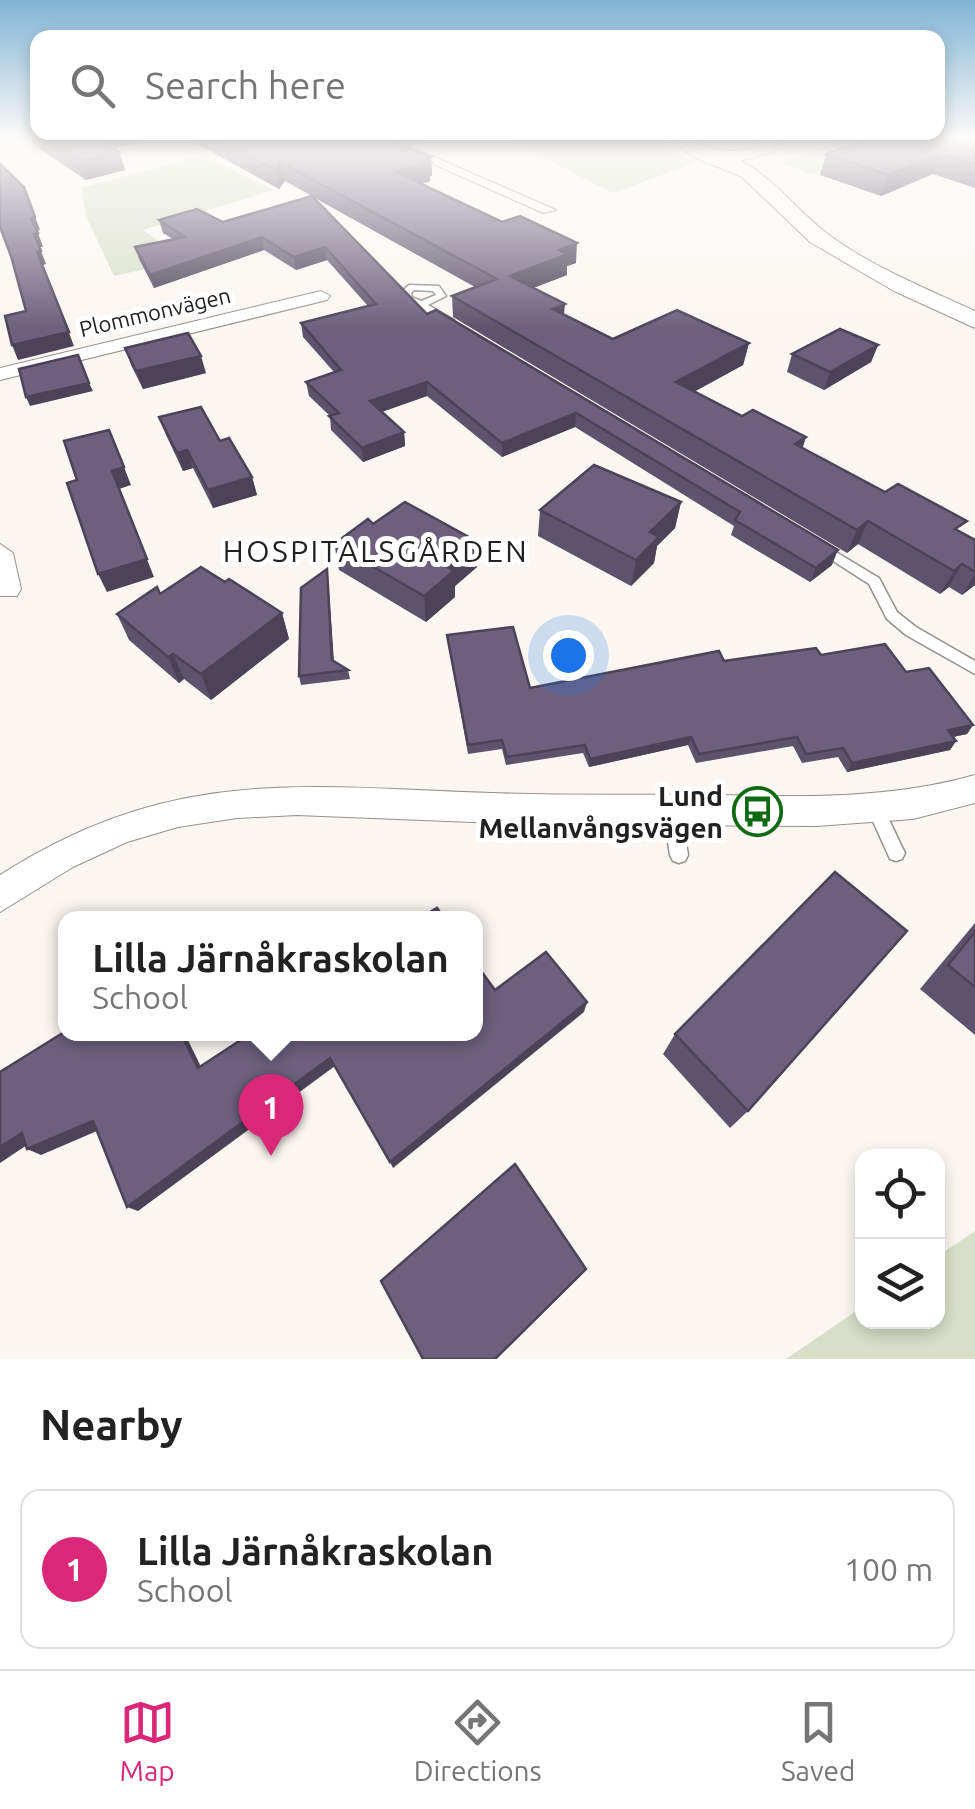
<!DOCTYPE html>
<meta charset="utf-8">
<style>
:root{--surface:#fff;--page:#f2f2f2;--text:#222;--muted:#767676;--line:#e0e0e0;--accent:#db2777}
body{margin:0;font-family:Ubuntu,sans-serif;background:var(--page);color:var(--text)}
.controls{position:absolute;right:30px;bottom:30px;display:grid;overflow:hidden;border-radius:20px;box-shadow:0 5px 15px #0003}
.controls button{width:90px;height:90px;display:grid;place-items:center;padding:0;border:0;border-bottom:2px solid var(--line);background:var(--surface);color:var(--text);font:50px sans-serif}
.you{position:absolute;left:568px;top:655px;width:35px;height:35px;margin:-25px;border:8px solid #fff;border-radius:50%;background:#1a73e8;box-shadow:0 0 0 15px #1a73e833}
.badge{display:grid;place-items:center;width:65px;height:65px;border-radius:50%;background:var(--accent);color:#fff;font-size:32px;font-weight:700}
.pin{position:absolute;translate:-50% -82px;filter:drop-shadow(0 2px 5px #0008)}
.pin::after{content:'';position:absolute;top:52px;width:35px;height:30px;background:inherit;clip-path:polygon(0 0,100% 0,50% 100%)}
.popup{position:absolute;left:58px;top:911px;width:425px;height:130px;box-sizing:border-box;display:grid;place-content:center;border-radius:20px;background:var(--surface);filter:drop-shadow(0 2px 8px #0005);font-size:32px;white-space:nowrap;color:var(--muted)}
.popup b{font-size:38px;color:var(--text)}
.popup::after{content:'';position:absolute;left:50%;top:100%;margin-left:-20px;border:20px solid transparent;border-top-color:var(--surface)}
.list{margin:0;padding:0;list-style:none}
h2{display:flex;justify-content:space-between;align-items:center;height:130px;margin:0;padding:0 40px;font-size:42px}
h2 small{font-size:32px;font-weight:400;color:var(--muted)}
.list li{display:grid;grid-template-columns:65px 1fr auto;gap:30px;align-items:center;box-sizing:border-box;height:160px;margin:0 20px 20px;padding:0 20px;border:2px solid var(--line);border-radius:20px}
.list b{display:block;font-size:38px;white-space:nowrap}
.list p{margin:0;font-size:32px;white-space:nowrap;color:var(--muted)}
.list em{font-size:32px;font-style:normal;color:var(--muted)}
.icon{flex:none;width:55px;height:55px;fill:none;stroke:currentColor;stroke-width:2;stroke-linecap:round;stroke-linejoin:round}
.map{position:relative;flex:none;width:975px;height:1359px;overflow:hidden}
.search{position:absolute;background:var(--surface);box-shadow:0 5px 15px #0003;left:30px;right:30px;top:30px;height:110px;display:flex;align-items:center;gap:25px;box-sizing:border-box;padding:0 35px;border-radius:20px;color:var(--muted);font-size:38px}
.sheet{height:310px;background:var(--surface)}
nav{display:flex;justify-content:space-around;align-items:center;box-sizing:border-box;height:140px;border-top:2px solid var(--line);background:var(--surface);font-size:28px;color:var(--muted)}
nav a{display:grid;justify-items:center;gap:5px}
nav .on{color:var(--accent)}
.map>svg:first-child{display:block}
</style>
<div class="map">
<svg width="975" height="1359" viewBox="0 0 975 1359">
<rect width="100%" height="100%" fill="#fbf6f2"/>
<!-- green -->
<g fill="#d7dfc8">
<path d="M 507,139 L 659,139 L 666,149 L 697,162 L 613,193 Z"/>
<path d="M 844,139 L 878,150 L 812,174 L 780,163 Z"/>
<path d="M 203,155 L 274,190 L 143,230 L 185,260 L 114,276 L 87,218 L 81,188 Z"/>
<path d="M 975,1231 L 975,1359 L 786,1359 L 862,1307 L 862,1322 L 938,1322 L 938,1256 Z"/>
</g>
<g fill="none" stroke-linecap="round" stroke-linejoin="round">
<defs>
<g id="lane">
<path d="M 409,285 L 439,286 L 446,296 L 428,305 L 454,320 L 454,324 L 448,324 L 405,300 L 401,292 ZM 414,290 L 433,291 L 436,295 L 421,301 L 412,297 L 411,293 Z"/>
<path d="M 821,543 L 879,578 L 897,612 L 916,627 L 975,661 L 975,674 L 906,635 L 887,619 L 869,584 L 816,550 L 815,547 L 816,544 Z"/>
<path d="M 875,801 L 881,803 L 902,847 L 905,853 L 902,859 L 896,861 L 890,859 L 867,808 L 869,803 Z"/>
<path d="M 672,803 L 678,805 L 681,810 L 688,855 L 685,861 L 679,863 L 673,861 L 670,855 L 663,810 L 666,805 Z"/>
</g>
<g id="street">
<path d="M 377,139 L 393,139 L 556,210 L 543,213 Z"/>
<path d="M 790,139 L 765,144 L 758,140 L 759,139 Z"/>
<path d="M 321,291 L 330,296 L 327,300 L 0,380 L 0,368 Z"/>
<path d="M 0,544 L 13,553 L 21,589 L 17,596 L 0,596 Z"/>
<path d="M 975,775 L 975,803 L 913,819 L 816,826 L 521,824 L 297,815 L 237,818 L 178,827 L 127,842 L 73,867 L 0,912 L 0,875 C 171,766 299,786 491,793 C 567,796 643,794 719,795 C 806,797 890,799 975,775 Z"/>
</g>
<path id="secondary" d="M 673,139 C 706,138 715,161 757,146 L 754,139 L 773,139 L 776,143 L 771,153 L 740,161 C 773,177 795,208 824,231 C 867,265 925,288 975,311 L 975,328 L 894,291 L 810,242 L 742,177 L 691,156 Z"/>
</defs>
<!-- lane casing -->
<use href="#lane" stroke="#94908c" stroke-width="3"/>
<!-- street casing -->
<use href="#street" stroke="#94908c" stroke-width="2"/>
<!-- secondary casing -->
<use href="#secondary" stroke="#94908c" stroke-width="2"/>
<!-- lane -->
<use href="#lane" fill="#fff" fill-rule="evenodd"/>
<!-- street -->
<use href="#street" fill="#fff" fill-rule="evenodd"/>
<!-- secondary -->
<use href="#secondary" fill="#fff" fill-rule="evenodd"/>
</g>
<!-- wall -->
<g fill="#5d536c">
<path d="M 25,139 L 154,139 L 114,148 L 119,152 L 125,170 L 86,180 Z"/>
<path d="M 188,139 L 390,139 L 431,157 L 432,176 L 430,176 L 430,181 L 421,184 L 576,263 L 567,266 L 567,275 L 533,288 L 564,314 L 613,339 L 749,343 L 743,365 L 695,391 L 975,540 L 975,585 L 962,595 L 949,587 L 940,594 L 858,544 L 847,553 L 453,317 L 452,296 L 475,287 L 313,197 L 427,314 L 832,565 L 810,582 L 731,535 L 734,526 L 575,427 L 502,457 L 427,396 L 382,412 L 404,432 L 405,446 L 363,462 L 331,430 L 330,416 L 309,396 L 306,382 L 334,372 L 303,337 L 301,323 L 368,306 L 327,260 L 296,270 L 264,250 L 154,288 L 139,259 L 135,247 L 173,239 L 163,233 L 159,220 L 223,222 L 312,196 L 285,181 L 279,189 Z"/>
<path d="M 844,139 L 975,139 L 975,188 L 933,174 L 881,196 L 820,175 L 826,154 L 858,143 Z"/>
<path d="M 878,345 L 871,362 L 824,390 L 787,372 L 792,354 Z"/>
<path d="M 125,348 L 206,373 L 143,389 L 131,365 Z"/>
<path d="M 159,417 L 220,441 L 252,477 L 257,495 L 213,508 L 193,468 L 183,471 L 166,435 Z"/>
<path d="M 681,502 L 675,528 L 657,546 L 654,563 L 631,586 L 538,536 L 540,510 Z"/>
<path d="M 373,524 L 477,567 L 455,586 L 455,597 L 426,622 L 339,570 L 334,544 Z"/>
<path d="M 328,578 L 334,661 L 348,670 L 350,679 L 301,685 L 299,676 Z"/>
<path d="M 225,582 L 282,613 L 289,639 L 211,700 L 184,679 L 179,683 L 129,640 L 117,614 L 160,594 Z"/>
<path d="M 447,635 L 530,688 L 724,661 L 821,655 L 906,672 L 973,725 L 967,734 L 953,737 L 956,741 L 950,750 L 847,772 L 838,757 L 802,763 L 793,746 L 696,763 L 688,745 L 589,767 L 583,753 L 506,765 L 502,749 L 468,754 Z"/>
<path d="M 975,923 L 975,1035 L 920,989 Z"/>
<path d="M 675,1034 L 748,1111 L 730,1128 L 663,1054 Z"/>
</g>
<!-- shaded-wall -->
<g fill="#4c4358">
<path d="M 94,139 L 154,139 L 98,152 Z"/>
<path d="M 413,139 L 432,139 L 413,144 Z"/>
<path d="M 119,152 L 125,170 L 86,180 L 80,161 Z"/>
<path d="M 941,154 L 933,174 L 881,196 L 888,175 Z"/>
<path d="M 431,157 L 432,176 L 430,176 L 430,181 L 398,191 L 396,172 Z"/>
<path d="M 282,163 L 285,181 L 279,189 L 276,170 Z"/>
<path d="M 24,187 L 40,230 L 37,231 L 31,218 Z"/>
<path d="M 38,233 L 43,247 L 39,247 L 34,234 Z"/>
<path d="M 262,237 L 264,250 L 154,288 L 150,275 Z"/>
<path d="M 577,243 L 576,263 L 567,266 L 567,275 L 510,297 L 510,276 L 559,250 Z"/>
<path d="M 325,247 L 327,260 L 296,270 L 294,257 Z"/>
<path d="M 41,251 L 46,264 L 43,265 L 74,346 L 18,360 L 12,345 L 69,332 L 37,252 Z"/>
<path d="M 565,304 L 563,325 L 553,309 Z"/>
<path d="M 749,343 L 743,365 L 672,404 L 676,382 Z"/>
<path d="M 878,345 L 871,362 L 824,390 L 830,372 Z"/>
<path d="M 201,356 L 206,373 L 143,389 L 136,371 Z"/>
<path d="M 427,382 L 427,396 L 372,415 L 370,401 Z"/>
<path d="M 89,383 L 93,391 L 30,406 L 26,397 Z"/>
<path d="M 576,413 L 575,427 L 502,457 L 502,443 Z"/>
<path d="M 404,432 L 405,446 L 363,462 L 362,448 Z"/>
<path d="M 806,437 L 799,460 L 795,444 Z"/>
<path d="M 187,450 L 193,468 L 183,471 L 177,453 Z"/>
<path d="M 124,467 L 131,485 L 119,489 L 154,577 L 107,592 L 98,574 L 112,471 Z"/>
<path d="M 252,477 L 257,495 L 213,508 L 208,490 Z"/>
<path d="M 681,502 L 675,528 L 657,546 L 654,563 L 631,586 L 636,560 L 650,532 Z"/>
<path d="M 868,521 L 858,544 L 847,553 L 857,530 Z"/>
<path d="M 476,541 L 477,567 L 455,586 L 455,597 L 426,622 L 424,596 L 446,566 Z"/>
<path d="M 838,550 L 832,565 L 810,582 L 816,568 Z"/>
<path d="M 962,564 L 949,587 L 940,594 L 954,571 Z"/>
<path d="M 327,569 L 328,578 L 334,669 L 332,660 Z"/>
<path d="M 975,574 L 975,585 L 962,595 Z"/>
<path d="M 282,613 L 289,639 L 211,700 L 201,674 Z"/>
<path d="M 173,654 L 184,679 L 179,683 L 168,657 Z"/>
<path d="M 973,725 L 967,734 L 942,739 L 948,730 Z"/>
<path d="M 691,737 L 688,745 L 589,767 L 590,759 Z"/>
<path d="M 956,741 L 950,750 L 847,772 L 852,763 Z"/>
<path d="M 587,1002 L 584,1012 L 393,1168 L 390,1162 Z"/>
<path d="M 181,1034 L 185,1034 L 206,1077 L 198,1068 Z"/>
<path d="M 330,1058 L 335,1066 L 138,1211 L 127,1207 Z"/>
<path d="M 93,1121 L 104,1128 L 41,1155 L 27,1149 Z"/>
<path d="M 22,1133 L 36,1139 L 0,1163 L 0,1147 Z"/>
</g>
<!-- building -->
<g fill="#6c607e" stroke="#4c4358" stroke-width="2.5">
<path d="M 45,139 L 99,139 L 119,152 L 80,161 Z"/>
<path d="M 216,139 L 388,139 L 431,157 L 423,160 L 430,162 L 396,172 L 502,222 L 520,216 L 577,243 L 559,250 L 568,254 L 510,276 L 565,304 L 553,309 L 613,339 L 677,310 L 749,343 L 676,382 L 742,416 L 753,410 L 806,437 L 795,444 L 885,492 L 898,484 L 967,521 L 955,529 L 975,540 L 975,572 L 962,564 L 954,571 L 868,521 L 857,530 L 452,296 L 497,279 L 282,163 L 276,170 Z"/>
<path d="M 870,139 L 975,139 L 975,164 L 941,154 L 888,175 L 826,154 Z"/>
<path d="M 0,164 L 24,187 L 35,217 L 31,218 L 38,233 L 34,234 L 41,251 L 37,252 L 69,332 L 12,345 L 5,316 L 26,311 L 11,256 L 0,227 Z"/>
<path d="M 312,196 L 427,314 L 436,310 L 838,550 L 816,568 L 735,520 L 740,512 L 576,413 L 502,443 L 427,382 L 370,401 L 404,432 L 362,448 L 329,416 L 339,413 L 306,382 L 341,370 L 301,323 L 376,304 L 325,247 L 294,257 L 262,237 L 150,275 L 135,247 L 185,237 L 159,220 L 197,209 L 223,222 Z"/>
<path d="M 840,329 L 878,345 L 830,372 L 792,354 Z"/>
<path d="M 188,333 L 201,356 L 136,371 L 125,348 Z"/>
<path d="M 78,355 L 89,383 L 26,397 L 19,369 Z"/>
<path d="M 201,407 L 220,441 L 229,438 L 252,477 L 208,490 L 187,450 L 177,453 L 159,417 Z"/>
<path d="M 109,430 L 124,467 L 112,471 L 147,559 L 98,574 L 67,483 L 77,480 L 64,441 Z"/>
<path d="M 594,465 L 681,502 L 650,532 L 659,537 L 636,560 L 540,510 Z"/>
<path d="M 405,502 L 476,541 L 446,566 L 454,571 L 424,596 L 334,544 L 368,519 L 373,524 Z"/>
<path d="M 201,567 L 225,582 L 229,579 L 282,613 L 201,674 L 173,654 L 168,657 L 117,614 L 157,587 L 160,594 Z"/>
<path d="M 327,569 L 332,660 L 348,670 L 299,676 L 301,588 Z"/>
<path d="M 513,627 L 530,688 L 719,651 L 724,661 L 816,648 L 821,655 L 885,644 L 906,672 L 929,668 L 973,725 L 948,730 L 956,741 L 852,763 L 843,748 L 806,754 L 797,737 L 699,754 L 691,737 L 590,759 L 585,745 L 507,757 L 502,740 L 468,745 L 447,635 Z"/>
<path d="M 835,872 L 907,931 L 748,1111 L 675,1034 Z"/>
<path d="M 437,908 L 444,918 L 420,918 Z"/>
<path d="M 975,932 L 975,987 L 948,965 Z"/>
<path d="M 546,952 L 587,1002 L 390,1162 L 330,1058 L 127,1207 L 93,1121 L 27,1149 L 22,1133 L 0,1147 L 0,1072 L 66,1031 L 66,1034 L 181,1034 L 198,1068 L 250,1034 L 476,1034 L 476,964 L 495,990 Z"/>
<path d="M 515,1164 L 586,1269 L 495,1359 L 423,1359 L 381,1281 Z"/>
</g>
<!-- sky -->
<linearGradient id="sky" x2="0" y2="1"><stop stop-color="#80b4d4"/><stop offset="0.42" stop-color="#fdfbf9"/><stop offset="1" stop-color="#fdfbf9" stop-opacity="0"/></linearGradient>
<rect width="975" height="329" fill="url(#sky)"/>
<!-- icons -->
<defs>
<symbol id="bus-ring" viewBox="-11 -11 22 22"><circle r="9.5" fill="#fff" stroke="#106a13" stroke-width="1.5"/><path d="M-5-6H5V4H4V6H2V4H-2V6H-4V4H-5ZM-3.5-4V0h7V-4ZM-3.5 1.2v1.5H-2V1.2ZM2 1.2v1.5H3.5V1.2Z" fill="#106a13"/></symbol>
</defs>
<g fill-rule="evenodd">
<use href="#bus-ring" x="730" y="784" width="55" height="55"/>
</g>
<g text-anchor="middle" stroke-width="10" stroke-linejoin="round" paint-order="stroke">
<!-- far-street labels -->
<g font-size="22" fill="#232120" stroke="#fff">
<text transform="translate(155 312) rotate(-13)" y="8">Plommonvägen</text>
</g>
<!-- poi labels -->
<g font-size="28" font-weight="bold" fill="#232120" stroke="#fff" text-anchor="end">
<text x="723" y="806">Lund<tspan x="723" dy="32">Mellanvångsvägen</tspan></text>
</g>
<!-- neighbourhood labels -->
<g font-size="30" letter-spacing="2.5" fill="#232120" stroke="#fff">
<text x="376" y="562">HOSPITALSGÅRDEN</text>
</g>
</g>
</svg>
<div class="controls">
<button><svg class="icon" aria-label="locate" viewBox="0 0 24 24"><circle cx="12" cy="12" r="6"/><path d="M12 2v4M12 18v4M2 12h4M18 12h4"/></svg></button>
<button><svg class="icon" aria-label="layers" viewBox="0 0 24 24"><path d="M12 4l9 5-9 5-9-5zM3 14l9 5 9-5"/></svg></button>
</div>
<div class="you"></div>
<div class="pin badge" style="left:271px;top:1156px">1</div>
<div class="popup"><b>Lilla Järnåkraskolan</b>School</div>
<div class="search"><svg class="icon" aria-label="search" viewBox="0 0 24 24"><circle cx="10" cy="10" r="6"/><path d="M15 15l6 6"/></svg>Search here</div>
</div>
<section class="sheet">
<h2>Nearby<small></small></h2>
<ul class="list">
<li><span class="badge">1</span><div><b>Lilla Järnåkraskolan</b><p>School</p></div><em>100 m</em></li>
</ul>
</section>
<nav>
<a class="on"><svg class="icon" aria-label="map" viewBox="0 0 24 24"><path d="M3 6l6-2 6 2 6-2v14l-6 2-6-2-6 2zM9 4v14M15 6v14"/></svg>Map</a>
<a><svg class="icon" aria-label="directions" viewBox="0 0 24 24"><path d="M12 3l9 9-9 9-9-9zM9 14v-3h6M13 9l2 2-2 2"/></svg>Directions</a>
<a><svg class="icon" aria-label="saved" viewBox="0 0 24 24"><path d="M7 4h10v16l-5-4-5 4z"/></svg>Saved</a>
</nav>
